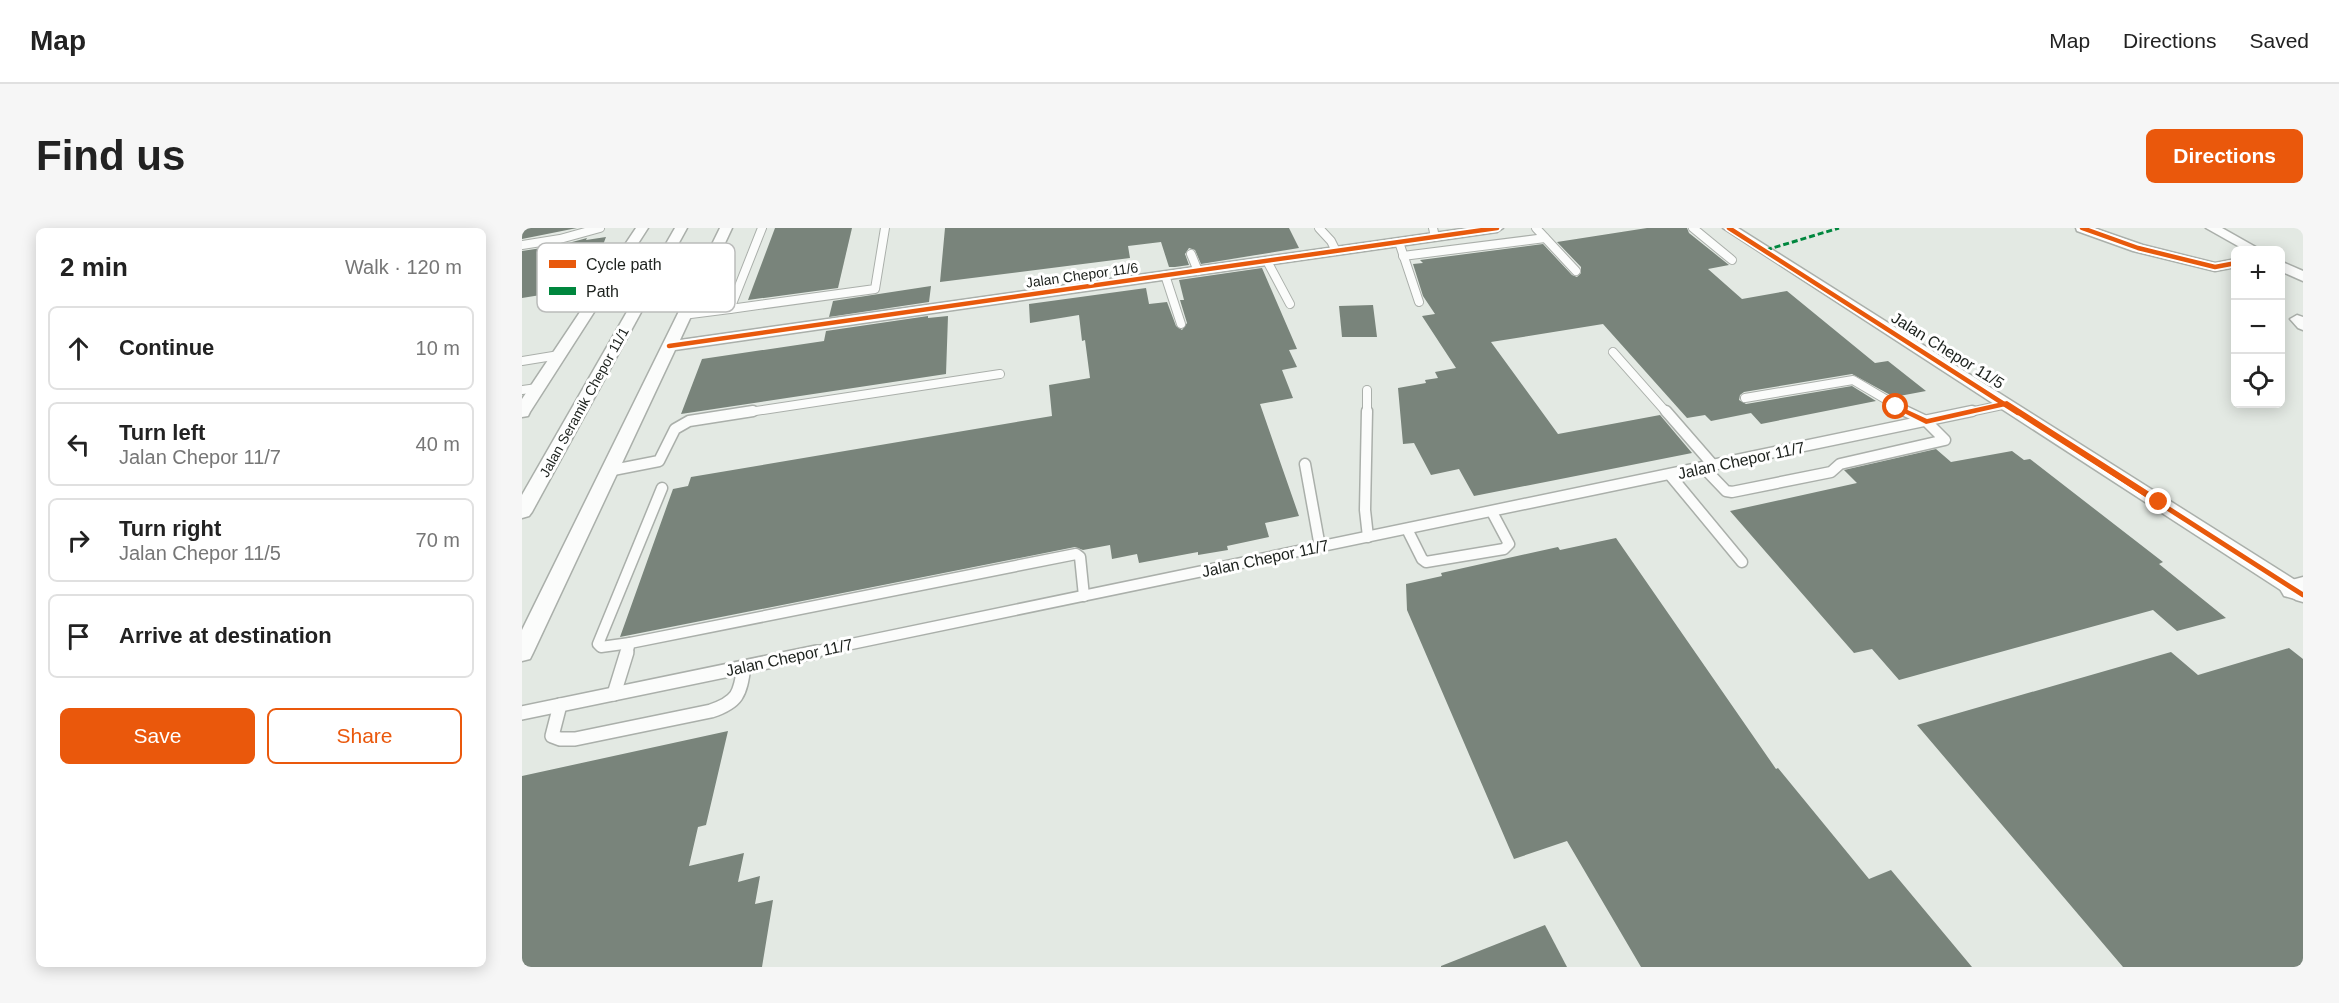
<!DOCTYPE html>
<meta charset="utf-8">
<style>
:root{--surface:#fff;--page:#f6f6f6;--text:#222;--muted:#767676;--line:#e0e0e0;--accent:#ea580c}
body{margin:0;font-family:Arial,sans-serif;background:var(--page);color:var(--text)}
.controls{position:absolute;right:18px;top:18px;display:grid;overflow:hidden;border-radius:9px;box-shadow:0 3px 15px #0003}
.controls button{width:54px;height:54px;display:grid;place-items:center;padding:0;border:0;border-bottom:2px solid var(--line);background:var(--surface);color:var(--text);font:30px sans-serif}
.stop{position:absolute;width:18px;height:18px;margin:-14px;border:4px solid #ea580c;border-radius:50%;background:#fff}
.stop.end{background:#ea580c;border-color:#fff;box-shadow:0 2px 6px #0008}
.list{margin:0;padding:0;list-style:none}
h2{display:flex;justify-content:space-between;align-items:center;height:78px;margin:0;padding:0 24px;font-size:26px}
h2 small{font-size:20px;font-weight:400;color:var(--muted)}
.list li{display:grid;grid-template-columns:39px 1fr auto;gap:18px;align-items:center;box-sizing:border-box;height:84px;margin:0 12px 12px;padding:0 12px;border:2px solid var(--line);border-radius:9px}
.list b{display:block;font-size:22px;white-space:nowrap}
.list p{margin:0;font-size:20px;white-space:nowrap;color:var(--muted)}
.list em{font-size:20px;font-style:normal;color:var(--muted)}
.actions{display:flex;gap:12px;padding:18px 24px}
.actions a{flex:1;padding:14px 0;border:2px solid var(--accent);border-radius:9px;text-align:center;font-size:21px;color:var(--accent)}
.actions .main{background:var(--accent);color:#fff}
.icon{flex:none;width:33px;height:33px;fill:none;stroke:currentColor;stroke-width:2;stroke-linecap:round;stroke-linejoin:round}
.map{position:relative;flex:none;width:1781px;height:739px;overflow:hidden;border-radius:9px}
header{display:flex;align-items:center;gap:36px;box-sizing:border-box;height:84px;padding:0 30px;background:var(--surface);border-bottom:2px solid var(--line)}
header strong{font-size:28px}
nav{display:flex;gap:33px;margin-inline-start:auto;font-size:21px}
.intro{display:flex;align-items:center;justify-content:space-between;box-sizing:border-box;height:144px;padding:0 36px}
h1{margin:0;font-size:42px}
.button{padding:15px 27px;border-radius:9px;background:var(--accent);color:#fff;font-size:21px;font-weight:700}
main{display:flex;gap:36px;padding:0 36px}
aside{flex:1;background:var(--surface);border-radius:9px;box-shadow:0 3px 15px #0003}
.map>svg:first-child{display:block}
</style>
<header>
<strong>Map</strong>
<nav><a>Map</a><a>Directions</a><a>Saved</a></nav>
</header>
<div class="intro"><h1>Find us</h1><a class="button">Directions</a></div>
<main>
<aside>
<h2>2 min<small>Walk · 120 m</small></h2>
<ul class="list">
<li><svg class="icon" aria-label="ahead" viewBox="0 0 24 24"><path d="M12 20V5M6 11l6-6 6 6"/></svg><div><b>Continue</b></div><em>10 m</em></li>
<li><svg class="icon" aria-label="left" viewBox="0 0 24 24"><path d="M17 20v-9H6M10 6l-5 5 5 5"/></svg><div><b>Turn left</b><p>Jalan Chepor 11/7</p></div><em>40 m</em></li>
<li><svg class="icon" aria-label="right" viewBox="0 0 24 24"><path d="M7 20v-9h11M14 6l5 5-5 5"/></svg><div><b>Turn right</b><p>Jalan Chepor 11/5</p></div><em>70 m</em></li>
<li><svg class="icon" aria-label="arrive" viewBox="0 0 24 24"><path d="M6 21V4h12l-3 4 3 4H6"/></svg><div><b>Arrive at destination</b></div></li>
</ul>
<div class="actions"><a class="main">Save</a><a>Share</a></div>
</aside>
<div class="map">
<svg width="1781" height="739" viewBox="0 0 1781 739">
<rect width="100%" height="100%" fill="#e3e9e3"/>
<!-- building -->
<g fill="#79847b">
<path d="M 0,0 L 55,0 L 0,11 Z"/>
<path d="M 253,0 L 330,0 L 316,60 L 226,72 Z"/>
<path d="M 423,0 L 767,0 L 777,20 L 679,36 L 673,22 L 667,20 L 663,26 L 667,37 L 653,39 L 647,39 L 639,14 L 606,18 L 608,30 L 418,54 Z"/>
<path d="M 1125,0 L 1165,0 L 1167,5 L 1207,37 L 1186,41 L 1220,71 L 1265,63 L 1353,135 L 1366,133 L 1404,163 L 1372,169 L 1330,146 L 1222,164 L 1218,167 L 1217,172 L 1224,176 L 1330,158 L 1354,173 L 1239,196 L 1229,185 L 1189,193 L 1183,187 L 1165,190 L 1081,96 L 969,114 L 1036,206 L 1138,187 L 1170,225 L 952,268 L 937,241 L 909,247 L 892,215 L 881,216 L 876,160 L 904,155 L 903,152 L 916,150 L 913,144 L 934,140 L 900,88 L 913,86 L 901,68 L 891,36 L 901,35 L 898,32 L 1021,16 L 1050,47 L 1055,49 L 1059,45 L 1059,39 L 1035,14 Z"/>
<path d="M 84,9 L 73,38 L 52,41 L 49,47 L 39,48 L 31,65 L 0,70 L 0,23 L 39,17 L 65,10 L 64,12 Z"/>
<path d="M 740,40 L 775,121 L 767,122 L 775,139 L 760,142 L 771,170 L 738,176 L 777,288 L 743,295 L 747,309 L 705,318 L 706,322 L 676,327 L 676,324 L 617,335 L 615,326 L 590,331 L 588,317 L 561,322 L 553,319 L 98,409 L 151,261 L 166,258 L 169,249 L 530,188 L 527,157 L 568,150 L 563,112 L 560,113 L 557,87 L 508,95 L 507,76 L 624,60 L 627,76 L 645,74 L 654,98 L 660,102 L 665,95 L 658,72 L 662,72 L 657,52 Z"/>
<path d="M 409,58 L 407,74 L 307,89 L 311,73 Z"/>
<path d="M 851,77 L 855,109 L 820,109 L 817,78 Z"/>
<path d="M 406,88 L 406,90 L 426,88 L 424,146 L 159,186 L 180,131 L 302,113 L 304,103 Z"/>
<path d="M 1414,221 L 1429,234 L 1490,223 L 1502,232 L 1508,231 L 1641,334 L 1637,336 L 1704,390 L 1655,403 L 1631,382 L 1377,452 L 1350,421 L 1332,425 L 1208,283 L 1335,255 L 1322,242 Z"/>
<path d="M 1094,310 L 1254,541 L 1256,540 L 1347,651 L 1369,642 L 1450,739 L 1119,739 L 1045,613 L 992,631 L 885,382 L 884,356 L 920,348 L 919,345 L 1036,319 L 1038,322 Z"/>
<path d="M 1767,420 L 1781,431 L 1781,739 L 1601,739 L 1395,497 L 1649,424 L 1676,447 Z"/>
<path d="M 206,503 L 184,597 L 176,599 L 167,638 L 222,625 L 216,654 L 238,648 L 233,676 L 251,672 L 240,739 L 0,739 L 0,548 Z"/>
<path d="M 1023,697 L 1045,739 L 919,739 L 919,738 Z"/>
</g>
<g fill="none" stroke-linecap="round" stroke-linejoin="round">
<defs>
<g id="lane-far2">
<path d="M 797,0 L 809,13 L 814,23"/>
<path d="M 911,0 L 913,9"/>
<path d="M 1014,0 L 1054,43"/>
<path d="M 1171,0 L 1210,32"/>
<path d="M 877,14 L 897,74"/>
<path d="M 0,17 L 38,11 L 78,0"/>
<path d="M 669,26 L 676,43"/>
<path d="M 881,28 L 1023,10"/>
<path d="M 745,33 L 768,76"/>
<path d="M 643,47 L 659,96"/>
<path d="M 208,81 L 353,61 L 363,0"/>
<path d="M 161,87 L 208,81 L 240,0"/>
<path d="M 1091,124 L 1145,185"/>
<path d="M 0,133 L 37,127"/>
<path d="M 0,162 L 15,160"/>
<path d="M 1223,170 L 1331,152 L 1387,185"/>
<path d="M 221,185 L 478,146"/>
<path d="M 845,185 L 845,162"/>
<path d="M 1443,185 L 1485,176"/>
</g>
<g id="lane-far1">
<path d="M 845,183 L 843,282 L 846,309"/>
<path d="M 1144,183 L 1191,237"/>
<path d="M 783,236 L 798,319"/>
<path d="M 1181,239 L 1204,263 L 1210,264 L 1309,244 L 1318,236 L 1423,212 L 1404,193 L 1383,183"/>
<path d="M 86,243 L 137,233 L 153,201 L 167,193 L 231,183"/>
<path d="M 1148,247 L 1220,334"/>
<path d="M 885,301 L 900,331 L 904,334 L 982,321 L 987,316 L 970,284"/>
<path d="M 108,415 L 79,419 L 76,416 L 140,260"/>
<path d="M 105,425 L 108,415 L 554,326 L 558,329 L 562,368"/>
<path d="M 286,425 L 1450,183"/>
</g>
<g id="lane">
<path d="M 92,466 L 105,424"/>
<path d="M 38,477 L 30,508 L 38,511 L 53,511 L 189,483 C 216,474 218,466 222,439"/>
<path d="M 0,485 L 294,424"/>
</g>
<g id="street">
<path d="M 114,0 L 126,0 L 8,184 L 6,188 L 0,189 L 0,171 Z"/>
<path d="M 153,0 L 165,0 L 10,284 L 7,288 L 0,290 L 0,267 Z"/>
<path d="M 198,0 L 210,0 L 158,112 L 947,0 L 981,0 L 975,4 L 153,122 L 11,425 L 8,431 L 0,433 L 0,402 Z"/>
<path d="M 1201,0 L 1216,0 L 1781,357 L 1781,374 L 1774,372 Z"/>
<path d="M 1554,0 L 1572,0 L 1621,17 L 1693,35 L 1714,31 L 1714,39 L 1693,43 L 1611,23 L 1555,3 Z"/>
<path d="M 1684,0 L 1700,0 L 1739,22 L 1723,22 Z"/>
<path d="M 1758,33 L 1781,43 L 1781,53 L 1758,43 Z"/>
<path d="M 1775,87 L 1781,89 L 1781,102 L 1776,100 L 1768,91 Z"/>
</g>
<path id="secondary" d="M 1781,349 L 1781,369 L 1773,371 L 1762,368 L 1758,361 L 1762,354 Z"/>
</defs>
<!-- lane-far2 casing -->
<use href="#lane-far2" stroke="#aaafaa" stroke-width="10"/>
<!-- lane-far1 casing -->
<use href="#lane-far1" stroke="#aaafaa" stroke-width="13"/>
<!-- lane casing -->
<use href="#lane" stroke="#aaafaa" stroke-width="16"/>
<!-- street casing -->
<use href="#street" stroke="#aaafaa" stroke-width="3"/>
<!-- secondary casing -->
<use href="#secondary" stroke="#aaafaa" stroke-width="3"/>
<!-- lane-far2 -->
<use href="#lane-far2" stroke="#fbfcfb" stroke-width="8"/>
<!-- lane-far1 -->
<use href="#lane-far1" stroke="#fbfcfb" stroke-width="10"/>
<!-- lane -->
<use href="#lane" stroke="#fbfcfb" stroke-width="13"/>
<!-- street -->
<use href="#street" fill="#fbfcfb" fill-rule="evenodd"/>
<!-- secondary -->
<use href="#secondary" fill="#fbfcfb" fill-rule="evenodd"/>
<!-- quiet -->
<path stroke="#00873e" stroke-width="3" stroke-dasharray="6 3" stroke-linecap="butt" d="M 1244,22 L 1317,0"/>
<defs>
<g id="cycleway-far1">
<path d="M 1207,0 L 1496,185"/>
<path d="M 1560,0 L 1616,20 L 1693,39 L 1714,35"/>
<path d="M 147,118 L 975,0"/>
</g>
<path id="cycleway" d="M 1494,183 L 1781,367"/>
</defs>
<!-- cycleway-far1 casing -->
<use href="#cycleway-far1" stroke="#fff" stroke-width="8"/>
<!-- cycleway casing -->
<use href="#cycleway" stroke="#fff" stroke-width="9"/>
<!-- cycleway-far1 -->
<use href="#cycleway-far1" stroke="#e8590c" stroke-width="4.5"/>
<!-- cycleway -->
<use href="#cycleway" stroke="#e8590c" stroke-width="5"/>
</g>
<!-- route -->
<path fill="#ea580c" d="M 1485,173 L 1640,272 L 1640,276 L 1634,276 L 1484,178 L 1404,196 L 1370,179 L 1377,178 L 1405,191 Z"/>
<g text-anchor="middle" stroke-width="6" stroke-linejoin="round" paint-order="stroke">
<!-- far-street labels -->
<g font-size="14" fill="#1c211d" stroke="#fff">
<text transform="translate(560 47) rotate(-8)" y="5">Jalan Chepor 11/6</text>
<text transform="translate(62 174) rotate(-61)" y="5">Jalan Seramik Chepor 11/1</text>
</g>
<!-- street labels -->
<g font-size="16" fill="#1c211d" stroke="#fff">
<text transform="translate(1426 122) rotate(32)" y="6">Jalan Chepor 11/5</text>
<text transform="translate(1219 232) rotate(-12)" y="6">Jalan Chepor 11/7</text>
<text transform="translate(743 330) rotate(-12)" y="6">Jalan Chepor 11/7</text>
<text transform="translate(267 429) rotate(-12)" y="6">Jalan Chepor 11/7</text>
</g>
</g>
<!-- legend -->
<rect x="15" y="15" width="198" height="69" rx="9" fill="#fff" stroke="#bbbcbb" stroke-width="1.5"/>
<rect x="27" y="32" width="27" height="8" fill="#e8590c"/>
<rect x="27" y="59" width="27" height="8" fill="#00873e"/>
<g font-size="16" fill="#1c211d">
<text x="64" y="42">Cycle path</text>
<text x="64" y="69">Path</text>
</g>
</svg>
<div class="controls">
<button>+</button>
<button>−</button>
<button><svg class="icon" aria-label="locate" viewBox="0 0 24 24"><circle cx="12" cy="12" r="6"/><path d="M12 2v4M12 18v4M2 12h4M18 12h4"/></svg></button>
</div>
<div class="stop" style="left:1374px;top:179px"></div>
<div class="stop end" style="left:1637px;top:274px"></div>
</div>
</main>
